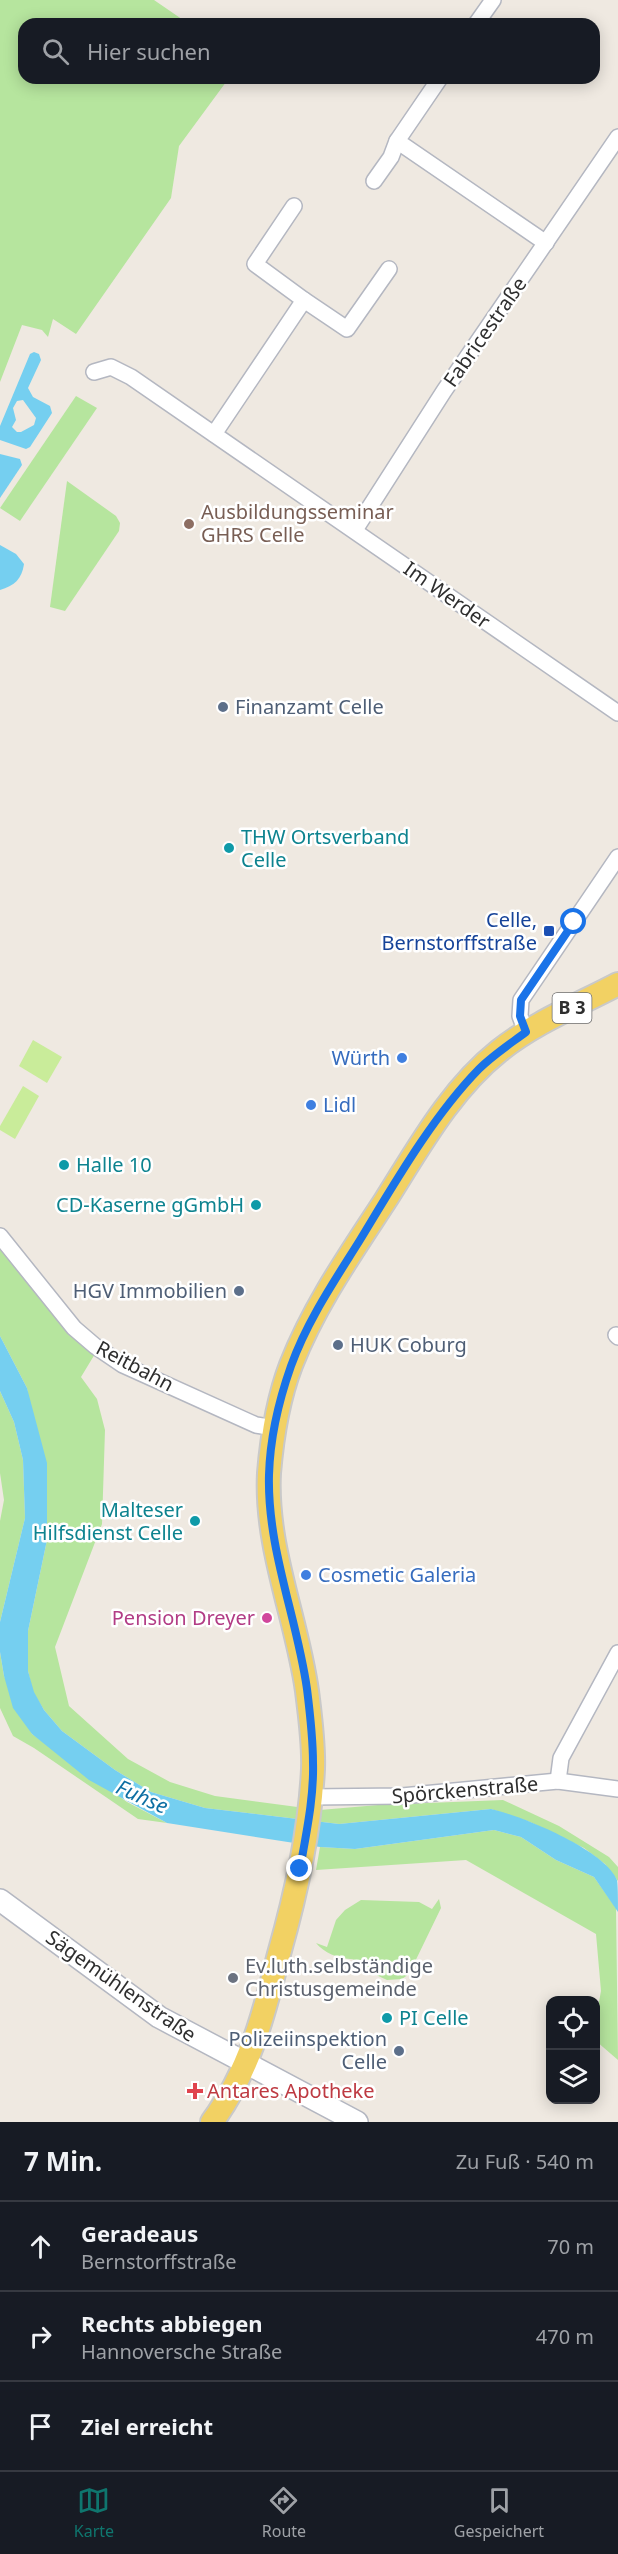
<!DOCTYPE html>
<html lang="de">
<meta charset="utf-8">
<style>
:root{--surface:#171b24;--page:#242831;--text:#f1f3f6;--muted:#9ea1a6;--line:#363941;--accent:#0f766e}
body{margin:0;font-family:"Noto Sans",sans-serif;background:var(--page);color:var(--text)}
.controls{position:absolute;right:18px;bottom:18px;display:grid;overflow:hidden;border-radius:12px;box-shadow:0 3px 15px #0003}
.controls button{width:54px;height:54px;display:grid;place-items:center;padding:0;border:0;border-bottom:2px solid var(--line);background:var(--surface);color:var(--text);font:30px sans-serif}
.stop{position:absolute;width:18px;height:18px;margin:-14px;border:4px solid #1a73e8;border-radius:50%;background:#fff}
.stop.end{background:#1a73e8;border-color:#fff;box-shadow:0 2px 6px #0008}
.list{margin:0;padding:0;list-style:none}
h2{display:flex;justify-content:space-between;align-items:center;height:78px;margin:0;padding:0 24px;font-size:26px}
h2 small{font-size:20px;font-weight:400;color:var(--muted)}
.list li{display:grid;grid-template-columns:39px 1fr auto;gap:18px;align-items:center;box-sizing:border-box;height:90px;padding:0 24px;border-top:2px solid var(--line)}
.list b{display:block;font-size:22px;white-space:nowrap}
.list p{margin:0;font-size:20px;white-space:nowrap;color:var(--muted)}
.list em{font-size:20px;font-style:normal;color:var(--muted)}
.icon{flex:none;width:33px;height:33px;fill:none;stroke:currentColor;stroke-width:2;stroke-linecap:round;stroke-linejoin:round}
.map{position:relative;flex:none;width:618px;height:2122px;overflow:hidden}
.search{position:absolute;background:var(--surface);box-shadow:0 3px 15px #0003;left:18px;right:18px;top:18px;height:66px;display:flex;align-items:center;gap:15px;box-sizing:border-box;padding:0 21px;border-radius:18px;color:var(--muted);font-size:22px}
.sheet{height:348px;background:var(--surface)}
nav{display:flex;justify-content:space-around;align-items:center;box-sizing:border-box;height:84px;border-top:2px solid var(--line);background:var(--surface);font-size:16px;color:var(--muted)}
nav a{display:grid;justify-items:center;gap:3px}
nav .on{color:var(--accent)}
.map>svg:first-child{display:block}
</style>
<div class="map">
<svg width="618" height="2122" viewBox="0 0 618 2122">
<rect width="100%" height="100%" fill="#efe9e1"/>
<!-- green -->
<g fill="#b6e59e">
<path d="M 0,0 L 154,0 L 189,24 L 24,24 L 24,78 L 229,78 L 179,146 L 171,198 L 76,334 L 53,319 L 48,337 L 42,330 L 22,325 L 0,382 Z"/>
<path d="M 76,396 L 97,408 L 20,521 L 0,508 Z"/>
<path d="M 67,481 L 116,516 L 120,523 L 119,531 L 65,611 L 50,607 Z"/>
<path d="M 0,1236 L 49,1295 L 101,1344 L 81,1377 L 97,1399 L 105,1430 L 102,1524 L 55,1647 L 69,1706 L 128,1759 L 170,1782 L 215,1796 L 320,1810 L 378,1805 L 503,1800 L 559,1826 L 609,1857 L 618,1867 L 618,1881 L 605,1864 L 584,1848 L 530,1822 L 491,1809 L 339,1824 L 205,1808 L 151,1792 L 115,1770 L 62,1731 L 44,1710 L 33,1692 L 28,1671 L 28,1631 L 47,1540 L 27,1388 L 0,1336 Z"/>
<path d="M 0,1391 L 14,1422 L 23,1460 L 25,1518 L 0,1622 L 0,1521 L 4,1500 L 0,1473 Z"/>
<path d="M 0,1652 L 4,1676 L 32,1734 L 127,1802 L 167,1823 L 138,1819 L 34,1748 L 13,1736 L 0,1708 Z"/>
<path d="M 494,1830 L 521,1837 L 556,1860 L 594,1877 L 616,1908 L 618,2060 L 596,2041 L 596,2018 L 601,1991 L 596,1934 L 466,1860 L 316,1870 L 320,1847 L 355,1849 Z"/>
<path d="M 439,1899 L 441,1908 L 409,1974 L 402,1979 L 387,1980 L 374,1974 L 372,1969 C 366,1966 357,1959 350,1959 C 338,1958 324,1953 316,1943 L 327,1947 L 336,1920 L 345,1910 L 361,1900 L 419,1902 L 432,1909 Z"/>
</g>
<!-- pitch -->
<g fill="#c9ec9a">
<path d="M 33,1040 L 62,1057 L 47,1083 L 19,1066 Z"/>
<path d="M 23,1086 L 39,1096 L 15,1139 L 0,1130 L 0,1126 Z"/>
</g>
<!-- water -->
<g fill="#75cff0" fill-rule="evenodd">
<path d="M 34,352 L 39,354 L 41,360 L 28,388 L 33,397 L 50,406 L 52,413 L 30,447 L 26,449 L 0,440 L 0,426 L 30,354 ZM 23,400 L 36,418 L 34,425 L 21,432 L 17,432 L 12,427 L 16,420 L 13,408 L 17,401 Z"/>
<path d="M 0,454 L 20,459 L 22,465 L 0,498 Z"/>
<path d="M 0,545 L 16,554 L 24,564 C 22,579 14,586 0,590 Z"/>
<path d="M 0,1336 L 27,1388 L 47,1463 L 47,1540 L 28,1631 L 28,1671 L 34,1692 L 44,1710 L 62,1731 L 115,1770 L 151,1792 L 205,1808 L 339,1824 L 491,1809 C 522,1816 605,1850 617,1880 C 618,1888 618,1903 618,1912 L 594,1877 L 556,1860 L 521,1837 L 494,1830 L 355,1849 L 320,1847 L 167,1823 L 89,1780 L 32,1734 L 13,1708 L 4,1676 L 0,1652 L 0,1622 L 25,1518 L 23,1460 L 14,1422 L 0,1391 Z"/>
</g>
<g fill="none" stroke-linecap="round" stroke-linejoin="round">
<defs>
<g id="street">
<path d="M 476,24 L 493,0"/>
<path d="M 440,78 L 397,141 L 546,243"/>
<path d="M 374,181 L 391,157 L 397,141"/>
<path d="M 294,206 L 255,264 L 304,300"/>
<path d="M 94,372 L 111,367 L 131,377 L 618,713"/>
<path d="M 214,434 L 304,300 L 347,329 L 389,269"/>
<path d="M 355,530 L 444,391 L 618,137"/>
<path d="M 526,1032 L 520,1016 L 521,1000 L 618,857"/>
<path d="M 0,1236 L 74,1328 L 95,1346 L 123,1365 L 256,1425 L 275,1428"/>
<path d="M 616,1335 L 618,1337"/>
<path d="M 558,1781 L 561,1758 L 618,1653"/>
<path d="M 311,1797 L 402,1796 L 558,1781 L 618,1789"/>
</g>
<path id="secondary" d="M 0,1900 L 159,2017 L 357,2122"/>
<path id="primary" d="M 212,2122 C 249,2072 264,2014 279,1954 C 296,1894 310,1832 313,1769 C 314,1743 310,1716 307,1691 C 297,1619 265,1547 269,1473 C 272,1437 278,1399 291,1365 C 314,1306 351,1253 385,1201 C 418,1149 450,1090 499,1051 C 534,1023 578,1005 618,984"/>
</defs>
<!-- street casing -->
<use href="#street" stroke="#b4b7c1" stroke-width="18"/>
<!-- secondary casing -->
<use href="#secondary" stroke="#b4b7c1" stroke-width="24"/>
<!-- primary casing -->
<use href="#primary" stroke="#c9c9c9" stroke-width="26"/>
<!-- street -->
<use href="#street" stroke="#fff" stroke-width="15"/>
<!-- secondary -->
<use href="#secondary" stroke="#fff" stroke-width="21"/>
<!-- primary -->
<use href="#primary" stroke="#f2d163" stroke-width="22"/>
</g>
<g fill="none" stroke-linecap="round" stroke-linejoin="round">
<!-- route -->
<path stroke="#1a73e8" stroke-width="8" d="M 300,1869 C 306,1834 314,1798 313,1763 C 313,1739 310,1713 307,1689 C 297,1618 267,1548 269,1475 C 270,1439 279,1400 291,1366 C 307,1321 335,1280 360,1240 C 394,1184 433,1116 479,1069 C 493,1055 510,1044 526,1032 L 520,1016 L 521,1000 L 574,922"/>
</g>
<!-- markers -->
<circle fill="#8d6e63" stroke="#fff" stroke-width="2" cx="189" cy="524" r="6"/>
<g fill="#5c6f8a" stroke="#fff" stroke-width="2">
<circle cx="223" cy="707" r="6"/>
<circle cx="239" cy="1291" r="6"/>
<circle cx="338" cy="1345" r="6"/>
<circle cx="399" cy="2051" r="6"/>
</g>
<g fill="#0f9aa8" stroke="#fff" stroke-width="2">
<circle cx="229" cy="848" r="6"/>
<circle cx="64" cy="1165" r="6"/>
<circle cx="256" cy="1205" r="6"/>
<circle cx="195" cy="1521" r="6"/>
<circle cx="387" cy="2018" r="6"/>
</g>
<rect fill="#1a4fb4" stroke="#fff" stroke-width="2" x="543" y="925" width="12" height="12" rx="3"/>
<g fill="#3f7fe0" stroke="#fff" stroke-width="2">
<circle cx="402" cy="1058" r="6"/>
<circle cx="311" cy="1105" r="6"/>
<circle cx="306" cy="1575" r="6"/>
</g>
<circle fill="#d1479c" stroke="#fff" stroke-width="2" cx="267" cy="1618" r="6"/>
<circle fill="#6b7280" stroke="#fff" stroke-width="2" cx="233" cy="1978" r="6"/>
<path fill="#e0444e" stroke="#fff" stroke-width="2" d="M192 2082h6v6h6v6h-6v6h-6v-6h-6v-6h6z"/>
<g text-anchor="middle" stroke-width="5" stroke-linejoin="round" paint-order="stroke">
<!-- shield labels -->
<rect fill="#fff" stroke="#6d6d6d" stroke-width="1.5" x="552.5" y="993" width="39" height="30" rx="4.5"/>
<g font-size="18" font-weight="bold" fill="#2e2e2e">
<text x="572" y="1014">B 3</text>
</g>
<!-- street labels -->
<g font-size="20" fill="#2e2e2e" stroke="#fff">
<text transform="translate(485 332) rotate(-55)" y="7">Fabricestraße</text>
<text transform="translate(447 595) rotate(35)" y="7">Im Werder</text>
<text transform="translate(135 1366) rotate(28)" y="7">Reitbahn</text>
<text transform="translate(465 1790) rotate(-5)" y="7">Spörckenstraße</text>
<text transform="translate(121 1986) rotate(35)" y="7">Sägemühlenstraße</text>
</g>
<!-- education labels -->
<g font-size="20" fill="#785e54" stroke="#fff" text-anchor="start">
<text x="201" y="519">Ausbildungsseminar<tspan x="201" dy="23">GHRS Celle</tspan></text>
</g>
<!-- service labels -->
<g font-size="20" fill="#4e5e75" stroke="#fff" text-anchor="start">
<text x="235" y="714">Finanzamt Celle</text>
<text x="227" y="1298" text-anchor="end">HGV Immobilien</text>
<text x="350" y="1352">HUK Coburg</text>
<text x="387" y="2046" text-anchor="end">Polizeiinspektion<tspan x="387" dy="23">Celle</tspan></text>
</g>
<!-- culture labels -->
<g font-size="20" fill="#0d838f" stroke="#fff" text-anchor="start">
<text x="241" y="844">THW Ortsverband<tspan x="241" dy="23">Celle</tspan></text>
<text x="76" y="1172">Halle 10</text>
<text x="244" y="1212" text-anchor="end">CD-Kaserne gGmbH</text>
<text x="183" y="1517" text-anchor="end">Malteser<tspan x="183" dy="23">Hilfsdienst Celle</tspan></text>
<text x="399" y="2025">PI Celle</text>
</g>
<!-- transit labels -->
<g font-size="20" fill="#164399" stroke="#fff" text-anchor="end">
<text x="537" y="927">Celle,<tspan x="537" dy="23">Bernstorffstraße</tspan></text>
</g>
<!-- shop labels -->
<g font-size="20" fill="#366cbe" stroke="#fff" text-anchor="start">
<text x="390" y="1065" text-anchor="end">Würth</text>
<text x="323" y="1112">Lidl</text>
<text x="318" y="1582">Cosmetic Galeria</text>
</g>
<!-- hotel labels -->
<g font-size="20" fill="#b23c85" stroke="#fff" text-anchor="end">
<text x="255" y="1625">Pension Dreyer</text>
</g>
<!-- worship labels -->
<g font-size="20" fill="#5b616d" stroke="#fff" text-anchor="start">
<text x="245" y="1973">Ev.luth.selbständige<tspan x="245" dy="23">Christusgemeinde</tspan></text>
</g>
<!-- health labels -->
<g font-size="20" fill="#be3a42" stroke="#fff" text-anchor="start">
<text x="207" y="2098">Antares Apotheke</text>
</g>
<!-- water labels -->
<g font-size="21" font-style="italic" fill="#0d6fa3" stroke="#fff">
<text transform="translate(142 1797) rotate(24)" y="7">Fuhse</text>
</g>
</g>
</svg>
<div class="controls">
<button><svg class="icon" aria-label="locate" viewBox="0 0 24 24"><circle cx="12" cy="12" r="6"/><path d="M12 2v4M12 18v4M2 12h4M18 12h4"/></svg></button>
<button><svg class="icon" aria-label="layers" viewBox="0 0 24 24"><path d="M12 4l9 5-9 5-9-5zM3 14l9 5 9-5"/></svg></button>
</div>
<div class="stop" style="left:574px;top:922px"></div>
<div class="stop end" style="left:300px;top:1869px"></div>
<div class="search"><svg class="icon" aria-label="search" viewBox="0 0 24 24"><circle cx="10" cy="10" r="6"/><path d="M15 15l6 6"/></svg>Hier suchen</div>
</div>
<section class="sheet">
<h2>7 Min.<small>Zu Fuß · 540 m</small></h2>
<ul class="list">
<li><svg class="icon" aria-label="ahead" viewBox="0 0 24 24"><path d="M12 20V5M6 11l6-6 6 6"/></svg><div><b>Geradeaus</b><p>Bernstorffstraße</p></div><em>70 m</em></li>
<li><svg class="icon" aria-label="right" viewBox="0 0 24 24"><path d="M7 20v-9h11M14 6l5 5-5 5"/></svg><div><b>Rechts abbiegen</b><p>Hannoversche Straße</p></div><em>470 m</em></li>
<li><svg class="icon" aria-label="arrive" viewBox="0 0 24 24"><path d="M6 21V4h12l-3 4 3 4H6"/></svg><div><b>Ziel erreicht</b></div></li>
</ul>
</section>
<nav>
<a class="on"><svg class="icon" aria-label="map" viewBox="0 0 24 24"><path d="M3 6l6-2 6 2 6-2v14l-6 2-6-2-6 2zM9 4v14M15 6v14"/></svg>Karte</a>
<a><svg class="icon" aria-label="directions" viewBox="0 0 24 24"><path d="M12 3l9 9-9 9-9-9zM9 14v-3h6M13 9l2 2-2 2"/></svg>Route</a>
<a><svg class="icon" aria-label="saved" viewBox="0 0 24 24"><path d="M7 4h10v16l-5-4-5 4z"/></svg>Gespeichert</a>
</nav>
